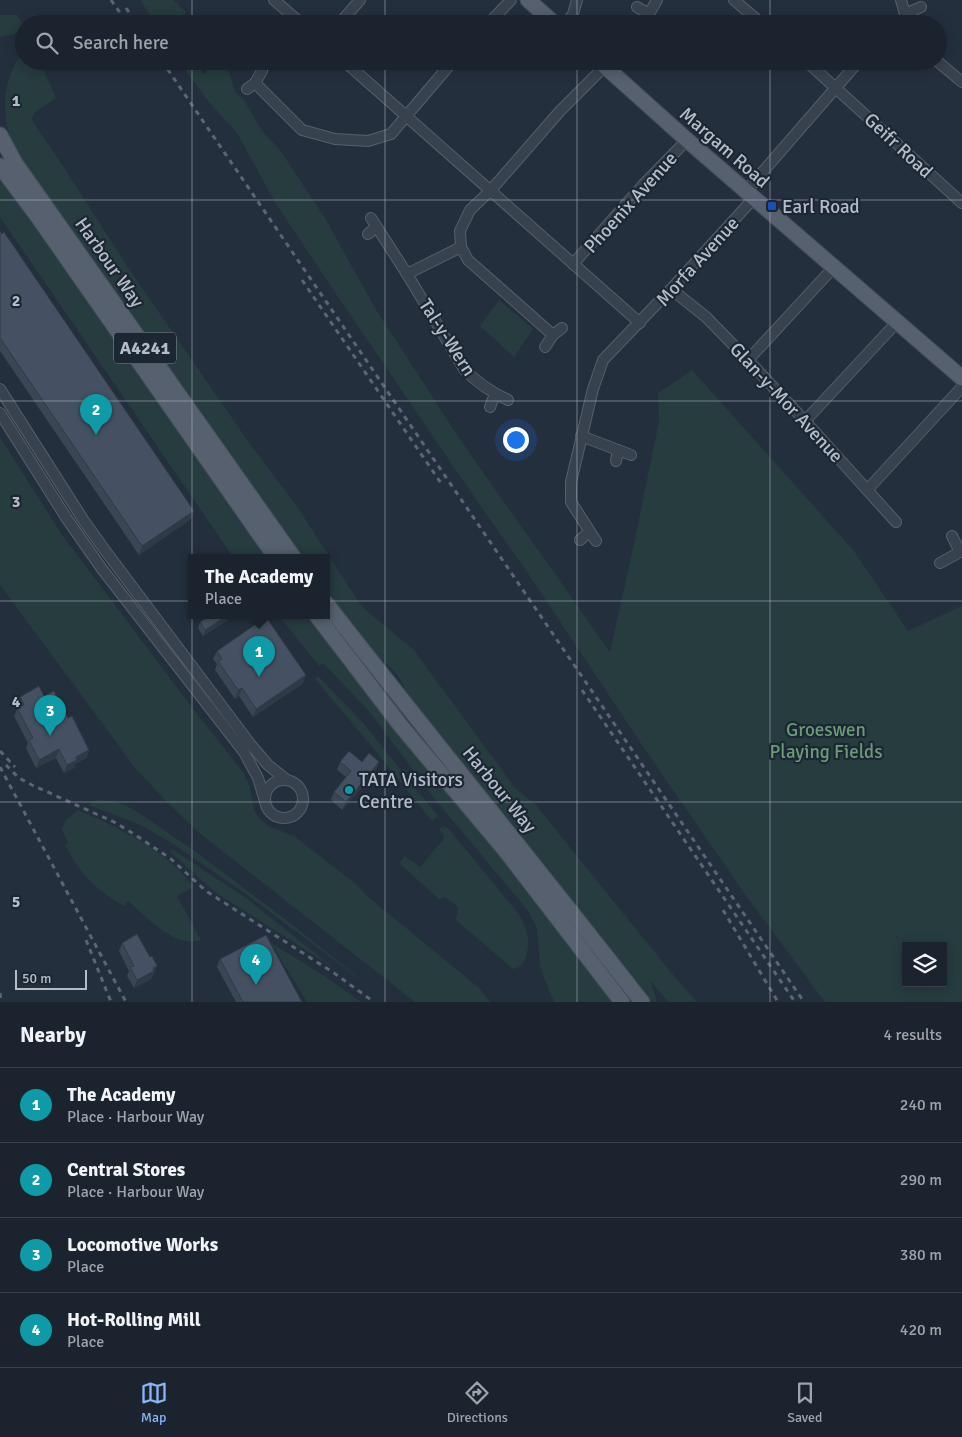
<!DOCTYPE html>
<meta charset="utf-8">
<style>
:root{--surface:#1b232e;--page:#282f3a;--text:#f1f3f6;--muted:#a0a4aa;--line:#39404a;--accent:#8ab4f8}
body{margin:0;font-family:Signika,sans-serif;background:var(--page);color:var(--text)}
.controls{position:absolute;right:15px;bottom:15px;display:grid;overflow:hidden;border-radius:0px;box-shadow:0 2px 12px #0003}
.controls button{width:45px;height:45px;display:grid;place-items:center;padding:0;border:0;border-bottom:1px solid var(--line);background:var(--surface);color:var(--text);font:25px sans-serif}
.scale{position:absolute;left:15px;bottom:12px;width:72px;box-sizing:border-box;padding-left:5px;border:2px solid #b4bcc9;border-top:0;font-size:14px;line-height:18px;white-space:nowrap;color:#b4bcc9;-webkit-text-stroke:4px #1d2633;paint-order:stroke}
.you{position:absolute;left:515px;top:439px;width:18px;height:18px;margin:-12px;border:4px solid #fff;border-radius:50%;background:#1a73e8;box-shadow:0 0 0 8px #1a73e833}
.badge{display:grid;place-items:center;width:32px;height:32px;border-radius:50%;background:var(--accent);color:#fff;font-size:16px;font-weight:700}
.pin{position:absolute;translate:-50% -41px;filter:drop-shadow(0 1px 2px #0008)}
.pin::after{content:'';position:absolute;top:26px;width:18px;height:15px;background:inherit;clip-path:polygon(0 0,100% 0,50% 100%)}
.popup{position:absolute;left:188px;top:554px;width:142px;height:65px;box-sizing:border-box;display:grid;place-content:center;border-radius:0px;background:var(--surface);filter:drop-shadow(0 1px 4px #0005);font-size:16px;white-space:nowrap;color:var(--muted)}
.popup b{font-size:19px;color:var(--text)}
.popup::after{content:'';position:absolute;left:50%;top:100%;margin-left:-10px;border:10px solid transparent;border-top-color:var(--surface)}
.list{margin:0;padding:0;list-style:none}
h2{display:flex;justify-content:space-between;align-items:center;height:65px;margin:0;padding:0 20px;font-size:21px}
h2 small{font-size:16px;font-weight:400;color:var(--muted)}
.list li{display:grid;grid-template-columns:32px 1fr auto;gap:15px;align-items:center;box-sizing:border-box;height:75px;padding:0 20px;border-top:1px solid var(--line)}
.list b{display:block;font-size:19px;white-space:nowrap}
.list p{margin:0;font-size:16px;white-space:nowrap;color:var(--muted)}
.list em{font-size:16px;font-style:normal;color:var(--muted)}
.icon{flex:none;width:28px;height:28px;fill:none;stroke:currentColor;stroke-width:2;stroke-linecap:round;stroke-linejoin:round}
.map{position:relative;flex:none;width:962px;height:1002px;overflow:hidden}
.search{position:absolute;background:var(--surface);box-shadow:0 2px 12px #0003;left:15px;right:15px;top:15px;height:55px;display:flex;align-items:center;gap:12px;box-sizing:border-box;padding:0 18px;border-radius:28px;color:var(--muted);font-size:19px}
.sheet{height:365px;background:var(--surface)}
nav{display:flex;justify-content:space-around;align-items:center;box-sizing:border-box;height:70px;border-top:1px solid var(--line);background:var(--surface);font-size:14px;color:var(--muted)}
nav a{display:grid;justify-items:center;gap:2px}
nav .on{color:var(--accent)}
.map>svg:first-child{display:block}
</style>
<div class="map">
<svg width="962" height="1002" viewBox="0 0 962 1002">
<rect width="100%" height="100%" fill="#242f3e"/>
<!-- green -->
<g fill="#263c3f" fill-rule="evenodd">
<path d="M 140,0 L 174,0 L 186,12 L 176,24 L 156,24 Z"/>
<path d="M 0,15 L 17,15 L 24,26 L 24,30 L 11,35 L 0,37 Z"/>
<path d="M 24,50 L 24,61 L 40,61 L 56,98 L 35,112 L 32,118 L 33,122 L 59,160 L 133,275 L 250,444 L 298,508 L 358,601 L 368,612 L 414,650 L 515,788 L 535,804 L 674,976 L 697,1002 L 668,1002 L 650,980 L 657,1002 L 652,1002 L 615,958 L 408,697 L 401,680 L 390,667 L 371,651 L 327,592 L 326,558 L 303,558 L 221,444 L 153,344 L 17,154 C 0,119 0,82 24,50 Z"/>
<path d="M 178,61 L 195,61 L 204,74 L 217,61 L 230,74 L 235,92 L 244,100 L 262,131 L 280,150 L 325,218 L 375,308 L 461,441 L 610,652 L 634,544 L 659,421 L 658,393 L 692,370 L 854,551 L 908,631 L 962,606 L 962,1002 L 825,1002 L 747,897 L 648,754 L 529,575 L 466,485 L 332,288 L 276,204 L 237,133 L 209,102 ZM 906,946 L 943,946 L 943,983 L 906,983 Z"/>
<path d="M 0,179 L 21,207 L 267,558 L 235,558 L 231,554 L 0,217 Z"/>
<path d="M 499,300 L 533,329 L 514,357 L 480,326 Z"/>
<path d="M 0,437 L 62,535 L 194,710 L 243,772 L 249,785 L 254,810 L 259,818 L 268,826 L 294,836 L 356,884 L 367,896 L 479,988 L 490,1002 L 415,1002 L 198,832 L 165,800 L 136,769 L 0,585 Z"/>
<path d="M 279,616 L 309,616 L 533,897 L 613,1002 L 554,1002 L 540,967 L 537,929 L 529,912 L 434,798 L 369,711 L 323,663 L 319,666 Z"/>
<path d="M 318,676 L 363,723 L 438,816 L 432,821 L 374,749 L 315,679 Z"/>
<path d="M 99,800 L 112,801 L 125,805 L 142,815 L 196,852 L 286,920 L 377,992 L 246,894 L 167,840 L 138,824 L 89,805 L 92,802 Z"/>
<path d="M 78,810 C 120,828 165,849 194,887 L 177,896 L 201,940 C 175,949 147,917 128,901 L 124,906 C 96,890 80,874 65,845 L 68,843 L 62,829 L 66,820 Z"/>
<path d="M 443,826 L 448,828 L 517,912 C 527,926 532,943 525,959 C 522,965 520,968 513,969 L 456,920 L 458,907 L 445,897 L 439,899 L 399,863 L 405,856 L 420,867 L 443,840 L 444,836 L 439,829 Z"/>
<path d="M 172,849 L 247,899 L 334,968 L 215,892 L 170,852 Z"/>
<path d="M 271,943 L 320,973 L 361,1002 L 307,1002 Z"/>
</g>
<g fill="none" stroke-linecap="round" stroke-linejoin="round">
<defs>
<g id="street">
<path d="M 274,0 L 302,24"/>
<path d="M 734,0 L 762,24"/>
<path d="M 901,0 L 905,14"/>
<path d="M 637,7 L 649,14 L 657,0"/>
<path d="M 339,24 L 360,0"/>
<path d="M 488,24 L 511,0"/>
<path d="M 566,24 L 573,14 L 577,0"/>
<path d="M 902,24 L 905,14 L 921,7"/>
<path d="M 344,61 L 640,323"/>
<path d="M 806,61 L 962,203"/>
<path d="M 937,61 L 962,82"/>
<path d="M 255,83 L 302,130 L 335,139 L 368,141 L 391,134 L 453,61"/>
<path d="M 247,89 L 255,83 L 262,71"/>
<path d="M 746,191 L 859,61"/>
<path d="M 371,218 L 407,274 L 464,369 C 477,383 491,392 508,400"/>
<path d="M 368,234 L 376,227"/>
<path d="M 573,264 L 643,185 L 687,140"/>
<path d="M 407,274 L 461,247"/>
<path d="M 671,289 L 706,317 L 748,360 L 805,421 L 896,522"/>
<path d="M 553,335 L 468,260 L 461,247 L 460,231 L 470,210 L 491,190 L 560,111 L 605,66"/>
<path d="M 545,347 L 553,335 L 562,328"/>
<path d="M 748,360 L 834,267"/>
<path d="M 0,389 L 84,521 L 104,549 L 251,745 L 268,765 L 287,780"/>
<path d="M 490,407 L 495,394"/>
<path d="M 0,413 L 67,519 L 102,569 L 244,752 L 258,778 L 265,801"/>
<path d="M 805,421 L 898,321"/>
<path d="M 581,436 L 631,455"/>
<path d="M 616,461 L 618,450"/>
<path d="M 868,489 L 962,387"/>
<path d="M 952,536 L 960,552"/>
<path d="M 580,540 L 589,532"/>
<path d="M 596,541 L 571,502 L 571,482 L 593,389 L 603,360 L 671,289 L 754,198"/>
<path d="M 940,563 L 962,551"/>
<circle cx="284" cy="799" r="19"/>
</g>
<g id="primary">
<path d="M 528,0 L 555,24"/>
<path d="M 599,61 L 687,140 L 962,378"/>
<path d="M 0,135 L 15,163 L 294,558"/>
<path d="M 0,166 L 38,217 L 276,558"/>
<path d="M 326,603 C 430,737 538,868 642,1002"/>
<path d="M 317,616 L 401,726 L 505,850 L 622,1002"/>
</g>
</defs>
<!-- street casing -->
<use href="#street" stroke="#565f6c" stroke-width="12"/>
<!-- primary casing -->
<use href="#primary" stroke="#414a57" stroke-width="17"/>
<!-- street -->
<use href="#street" stroke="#38414e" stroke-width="10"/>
<!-- primary -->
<use href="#primary" stroke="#56606e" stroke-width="15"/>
<!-- rail -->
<g stroke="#5a6575" stroke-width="3" stroke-dasharray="5 5" stroke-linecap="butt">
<path d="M 111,0 L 128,24"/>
<path d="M 126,8 L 137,24"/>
<path d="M 162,61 L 804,1002"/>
<path d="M 302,280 L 443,486"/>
<path d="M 582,690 L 795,1002"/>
<path d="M 0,751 L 15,767"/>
<path d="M 6,765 L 19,778 L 32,785 L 114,822 L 134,834 L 171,859 L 206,891 L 334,973 L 374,1002"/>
<path d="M 0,767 L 126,1002"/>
<path d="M 723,910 L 778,1002"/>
<path d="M 86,940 L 111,1002"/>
<path d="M 0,993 L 1,1002"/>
</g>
</g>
<!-- wall -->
<g fill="#3b4654">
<path d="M 0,231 L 191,519 L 139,555 L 0,351 Z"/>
<path d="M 228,620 L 203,636 L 198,628 L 200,622 Z"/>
<path d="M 217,651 L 306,675 L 302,684 L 253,717 L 239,696 L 235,699 L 215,670 L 217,664 L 213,659 Z"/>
<path d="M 44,696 L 68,718 L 89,750 L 86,758 L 75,764 L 74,768 L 64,773 L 56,758 L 36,768 L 26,748 L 28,743 L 14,716 L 18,707 L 17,705 L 20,697 Z"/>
<path d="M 340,762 L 379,762 L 376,770 L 342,810 L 331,800 L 334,792 L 346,777 L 337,770 Z"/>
<path d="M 122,943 L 150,957 L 157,966 L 151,979 L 134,988 L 127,976 L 129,971 L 119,951 Z"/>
<path d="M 220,959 L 302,1002 L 236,1002 L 217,967 Z"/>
</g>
<!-- shaded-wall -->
<g fill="#303945">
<path d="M 194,511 L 191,519 L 139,555 L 142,546 Z"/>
<path d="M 227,616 L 229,616 L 228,620 L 203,636 L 205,630 Z"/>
<path d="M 306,675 L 302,684 L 253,717 L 256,709 Z"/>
<path d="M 242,688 L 239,696 L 235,699 L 238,690 Z"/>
<path d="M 59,749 L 56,758 L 36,768 L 39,760 Z"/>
<path d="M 89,750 L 86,758 L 75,764 L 74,768 L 64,773 L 67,765 L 76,757 Z"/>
<path d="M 379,762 L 376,770 L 342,810 L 346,802 Z"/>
<path d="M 157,966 L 151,979 L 134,988 L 137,980 Z"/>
</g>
<!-- building -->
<g fill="#455162" stroke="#303945">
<path d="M 0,231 L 2,234 L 4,232 L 194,511 L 142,546 L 0,338 Z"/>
<path d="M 210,616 L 227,616 L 205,630 L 200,622 Z"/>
<path d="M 266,617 L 306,675 L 256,709 L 242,688 L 238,690 L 218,661 L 222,659 L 217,651 Z"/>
<path d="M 39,686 L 44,696 L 54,691 L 68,718 L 72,716 L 89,750 L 76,757 L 77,760 L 67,765 L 59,749 L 39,760 L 29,740 L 33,738 L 17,708 L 24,705 L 20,697 Z"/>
<path d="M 349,751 L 362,762 L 369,753 L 379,762 L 346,802 L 334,792 L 351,771 L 340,762 Z"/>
<path d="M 137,934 L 150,957 L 152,956 L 157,966 L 153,968 L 154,971 L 137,980 L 130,967 L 134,966 L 122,943 Z"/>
<path d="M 266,935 L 302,1002 L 243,1002 L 220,959 Z"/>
</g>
<!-- grid -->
<path fill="none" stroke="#b4bcc9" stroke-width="1" stroke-opacity="0.55" d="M 192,0 L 192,24M 385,0 L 385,24M 577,0 L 577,24M 770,0 L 770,24M 192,61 L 192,1002M 385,61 L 385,1002M 577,61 L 577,1002M 770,61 L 770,1002M 0,200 L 962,200M 0,401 L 962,401M 0,601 L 962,601M 0,802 L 962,802"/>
<!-- markers -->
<rect fill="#1a4fb4" stroke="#1d2633" stroke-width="2" x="767" y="201" width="10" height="10" rx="2.5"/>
<circle fill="#0f9aa8" stroke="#1d2633" stroke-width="2" cx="349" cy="790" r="5"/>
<g text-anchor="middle" stroke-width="4.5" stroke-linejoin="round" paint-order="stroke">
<!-- shield labels -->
<rect fill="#1d2633" stroke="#878f9c" stroke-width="1" x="114" y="332.5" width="62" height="31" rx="4"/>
<g font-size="18" font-weight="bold" fill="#b4bcc9">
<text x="145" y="354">A4241</text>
</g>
<!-- street labels -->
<g font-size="19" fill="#b4bcc9" stroke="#1d2633">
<text transform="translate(899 145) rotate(43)" y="7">Geifr Road</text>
<text transform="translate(725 147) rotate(41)" y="7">Margam Road</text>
<text transform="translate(630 202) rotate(-48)" y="7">Phoenix Avenue</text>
<text transform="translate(697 261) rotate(-48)" y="7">Morfa Avenue</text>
<text transform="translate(110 262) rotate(55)" y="7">Harbour Way</text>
<text transform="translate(448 337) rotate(57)" y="7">Tal-y-Wern</text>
<text transform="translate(787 402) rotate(47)" y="7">Glan-y-Mor Avenue</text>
<text transform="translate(500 789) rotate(51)" y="7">Harbour Way</text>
</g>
<!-- poi labels -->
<g font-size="19" fill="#b4bcc9" stroke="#1d2633" text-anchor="start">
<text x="782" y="213">Earl Road</text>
<text x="359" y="786">TATA Visitors<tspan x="359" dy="22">Centre</tspan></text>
</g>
<!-- park labels -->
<g font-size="19" fill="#6b9a76" stroke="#1d2633">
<text x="826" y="736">Groeswen<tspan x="826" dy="22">Playing Fields</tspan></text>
</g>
</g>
<g font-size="16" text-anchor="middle" font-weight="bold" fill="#b4bcc9" stroke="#1d2633" stroke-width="4.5" stroke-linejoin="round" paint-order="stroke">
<text x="16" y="106">1</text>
<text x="16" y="306">2</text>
<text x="16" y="507">3</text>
<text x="16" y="707">4</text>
<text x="16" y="907">5</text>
</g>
</svg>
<div class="controls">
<button><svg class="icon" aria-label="layers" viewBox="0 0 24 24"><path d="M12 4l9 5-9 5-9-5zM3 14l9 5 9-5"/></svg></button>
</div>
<div class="scale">50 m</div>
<div class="you"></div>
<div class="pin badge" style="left:259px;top:677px;background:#0f9aa8">1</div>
<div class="popup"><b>The Academy</b>Place</div>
<div class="pin badge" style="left:96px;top:435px;background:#0f9aa8">2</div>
<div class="pin badge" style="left:50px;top:736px;background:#0f9aa8">3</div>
<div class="pin badge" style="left:256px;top:985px;background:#0f9aa8">4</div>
<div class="search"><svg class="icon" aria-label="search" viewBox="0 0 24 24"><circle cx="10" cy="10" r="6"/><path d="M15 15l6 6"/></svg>Search here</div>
</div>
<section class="sheet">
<h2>Nearby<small>4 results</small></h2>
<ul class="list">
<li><span class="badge" style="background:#0f9aa8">1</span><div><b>The Academy</b><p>Place · Harbour Way</p></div><em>240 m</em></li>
<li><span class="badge" style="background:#0f9aa8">2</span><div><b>Central Stores</b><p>Place · Harbour Way</p></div><em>290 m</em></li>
<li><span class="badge" style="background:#0f9aa8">3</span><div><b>Locomotive Works</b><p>Place</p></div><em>380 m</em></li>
<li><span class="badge" style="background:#0f9aa8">4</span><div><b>Hot-Rolling Mill</b><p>Place</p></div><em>420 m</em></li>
</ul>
</section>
<nav>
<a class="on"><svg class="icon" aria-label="map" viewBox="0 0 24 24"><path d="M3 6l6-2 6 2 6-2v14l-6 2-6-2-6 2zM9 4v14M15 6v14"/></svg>Map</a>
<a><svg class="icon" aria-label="directions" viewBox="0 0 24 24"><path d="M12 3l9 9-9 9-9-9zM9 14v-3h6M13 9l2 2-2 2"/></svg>Directions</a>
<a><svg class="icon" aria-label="saved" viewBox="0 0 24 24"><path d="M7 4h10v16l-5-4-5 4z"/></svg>Saved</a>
</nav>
